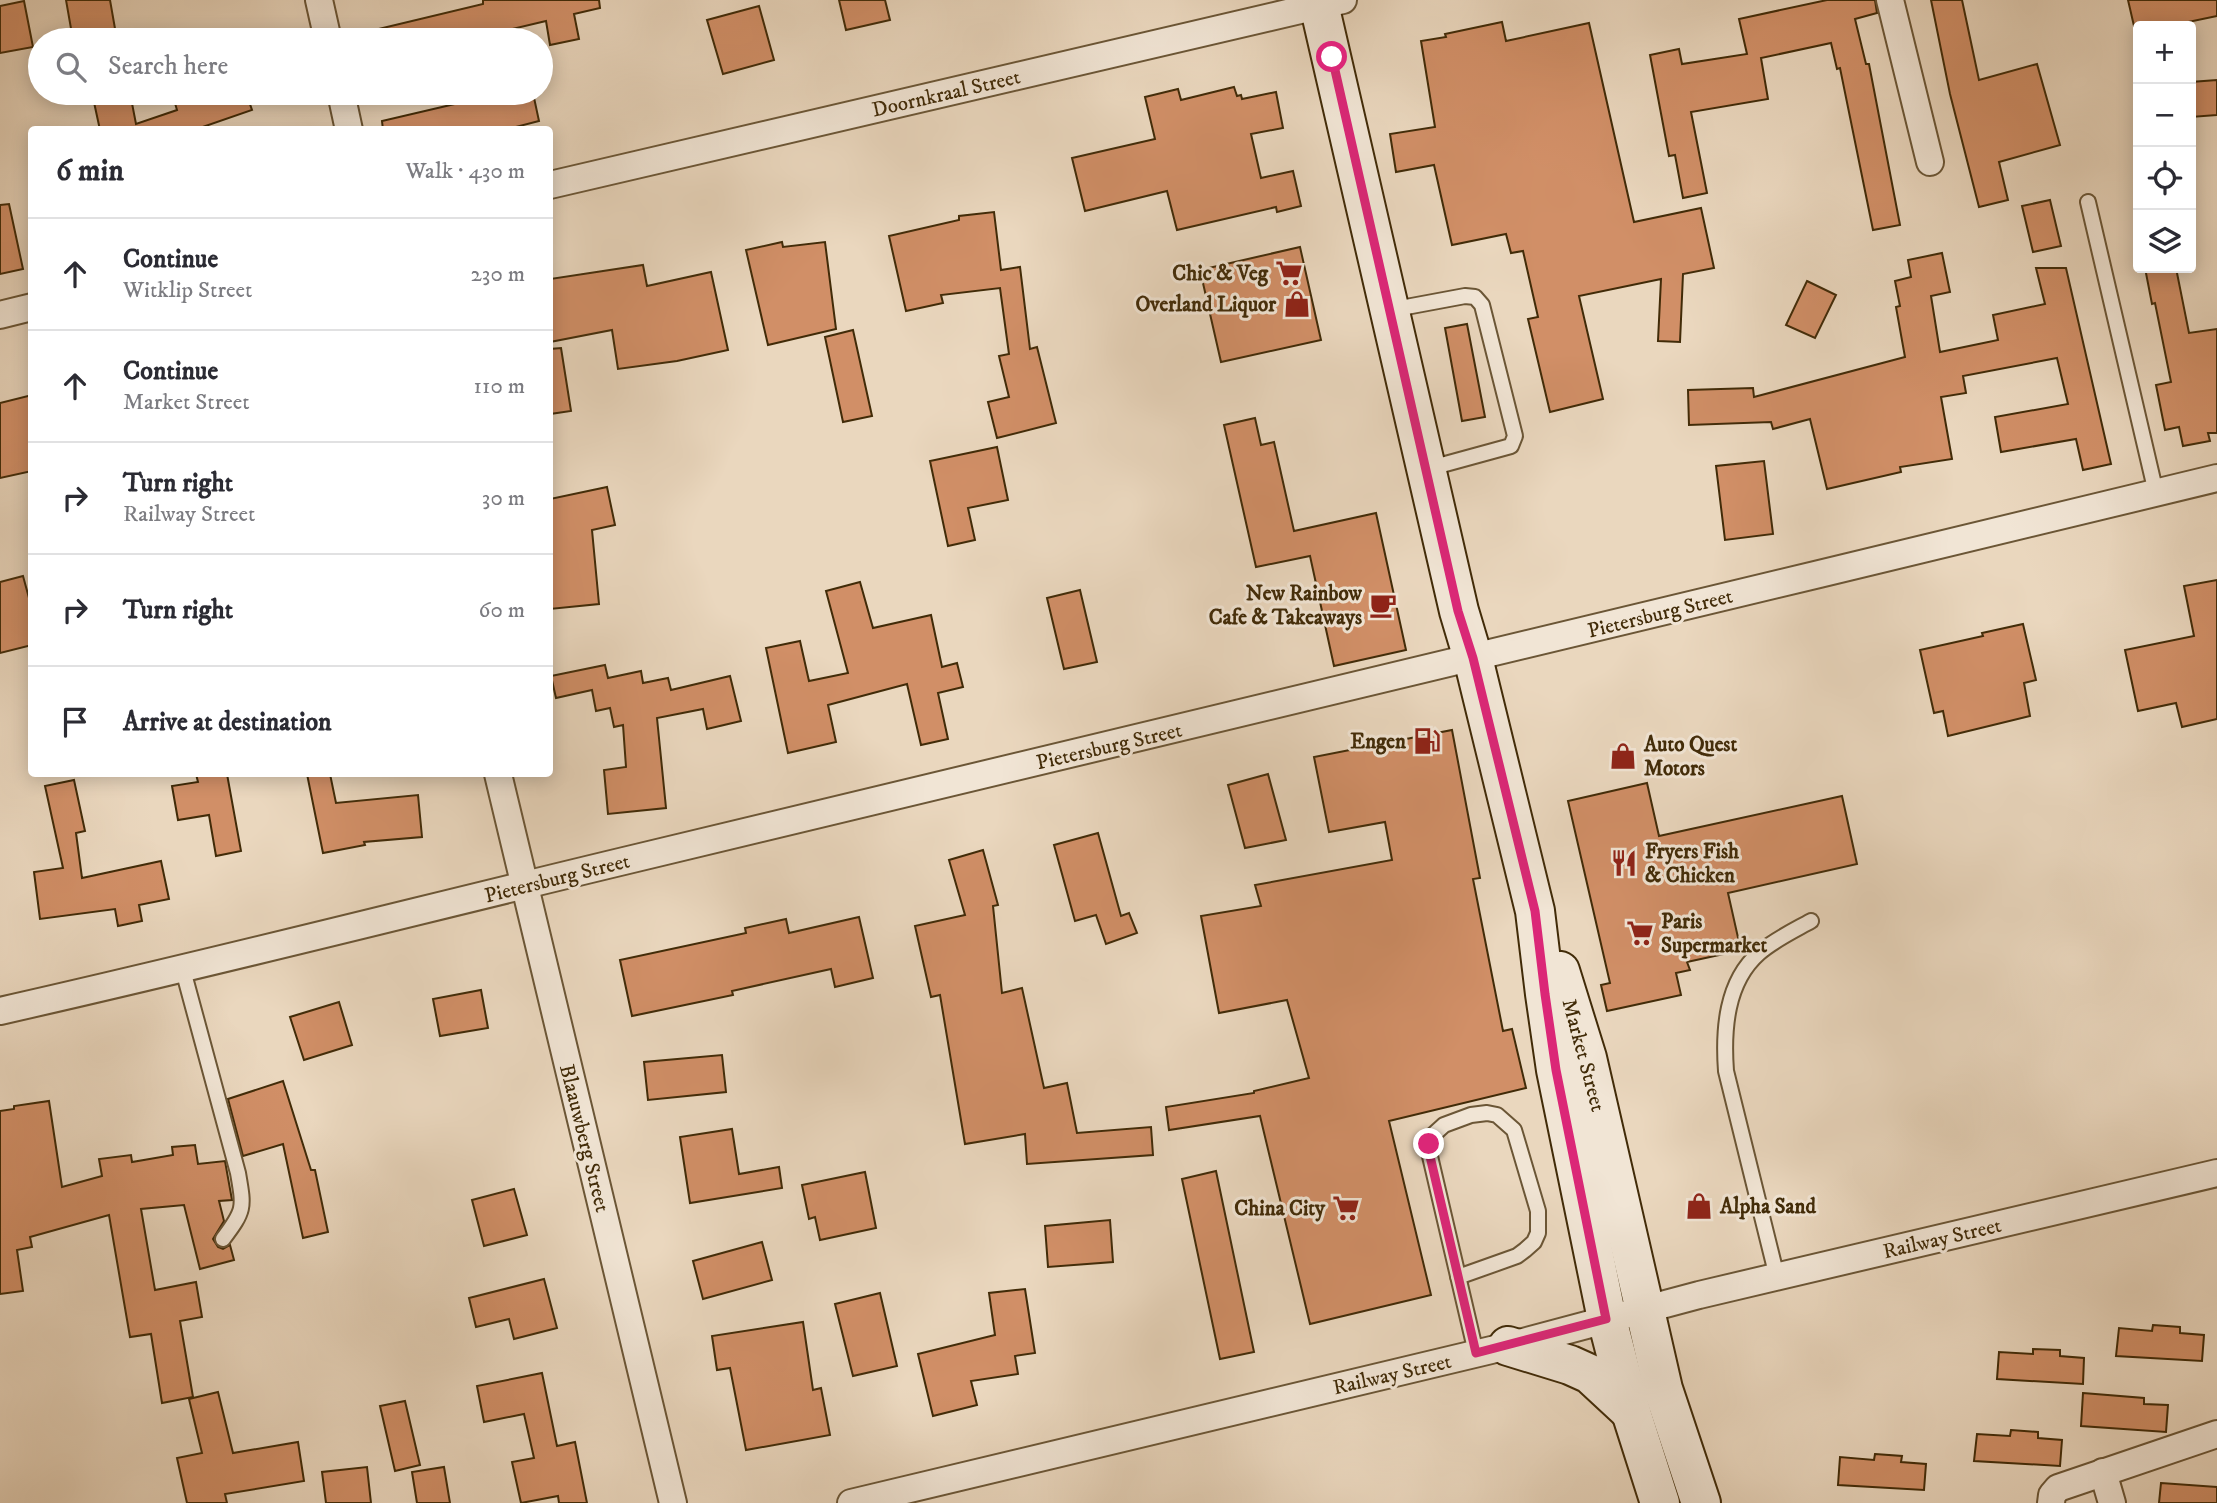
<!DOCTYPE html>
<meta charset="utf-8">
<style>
:root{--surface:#fff;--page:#f7f7f7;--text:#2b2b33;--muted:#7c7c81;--line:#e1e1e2}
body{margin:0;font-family:"IM FELL DW Pica",serif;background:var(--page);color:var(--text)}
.controls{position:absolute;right:21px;top:21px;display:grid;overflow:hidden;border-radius:7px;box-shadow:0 4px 18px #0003}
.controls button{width:63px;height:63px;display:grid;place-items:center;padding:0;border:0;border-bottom:2px solid var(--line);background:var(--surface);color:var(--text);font:35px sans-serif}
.stop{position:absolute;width:21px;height:21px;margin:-16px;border:5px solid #db2777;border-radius:50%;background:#fff}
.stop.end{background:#db2777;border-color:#fff;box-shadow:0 2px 7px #0008}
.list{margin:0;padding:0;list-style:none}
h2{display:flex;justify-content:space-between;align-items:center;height:91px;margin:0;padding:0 28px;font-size:30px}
h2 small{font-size:23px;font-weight:400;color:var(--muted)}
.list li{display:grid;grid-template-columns:46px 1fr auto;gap:21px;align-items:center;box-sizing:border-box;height:112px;padding:0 28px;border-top:2px solid var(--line)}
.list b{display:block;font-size:26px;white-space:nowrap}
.list p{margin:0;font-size:23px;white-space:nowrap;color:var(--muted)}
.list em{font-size:23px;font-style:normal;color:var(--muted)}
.icon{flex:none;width:38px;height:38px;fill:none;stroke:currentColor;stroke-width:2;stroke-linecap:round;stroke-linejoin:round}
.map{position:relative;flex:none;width:2217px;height:1503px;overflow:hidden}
.search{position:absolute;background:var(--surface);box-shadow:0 4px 18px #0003;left:28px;top:28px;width:525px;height:77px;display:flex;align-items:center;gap:18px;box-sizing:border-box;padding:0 24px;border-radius:38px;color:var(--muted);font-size:26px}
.panel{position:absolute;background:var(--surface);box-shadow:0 4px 18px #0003;left:28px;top:126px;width:525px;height:651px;border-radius:7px}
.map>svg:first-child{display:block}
</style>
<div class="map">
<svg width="2217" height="1503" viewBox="0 0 2217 1503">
<rect width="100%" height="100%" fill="#ead7be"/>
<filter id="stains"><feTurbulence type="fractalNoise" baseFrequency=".00286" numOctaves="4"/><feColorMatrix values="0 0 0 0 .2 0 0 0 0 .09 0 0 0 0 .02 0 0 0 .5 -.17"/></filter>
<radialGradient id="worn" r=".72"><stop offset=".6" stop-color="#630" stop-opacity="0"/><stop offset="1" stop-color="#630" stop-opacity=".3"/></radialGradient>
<!-- building -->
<g fill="#d18f67" stroke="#412b08" stroke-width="2">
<path d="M 66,0 L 110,0 L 117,40 L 73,40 Z"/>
<path d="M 483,0 L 599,0 L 600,8 L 574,14 L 579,39 L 550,45 L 546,21 L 466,40 L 367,40 L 366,32 L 483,4 Z"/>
<path d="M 839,0 L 885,0 L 890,20 L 846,30 Z"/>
<path d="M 1827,0 L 1875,0 L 1877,13 L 1855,19 L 1866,64 L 1869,64 L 1900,225 L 1873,230 L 1840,68 L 1837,69 L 1831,43 L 1761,58 L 1768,99 L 1691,112 L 1707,193 L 1683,198 L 1675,155 L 1669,156 L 1650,55 L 1679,49 L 1682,64 L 1747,54 L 1739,19 Z"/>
<path d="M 1931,0 L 1962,0 L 1979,80 L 2037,64 L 2060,145 L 1999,162 L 2008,200 L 1979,207 L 1950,94 Z"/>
<path d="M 2128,0 L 2217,0 L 2217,16 L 2169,26 L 2134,26 Z"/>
<path d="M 24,1 L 33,47 L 0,53 L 0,6 Z"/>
<path d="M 759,6 L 774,60 L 723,74 L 707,20 Z"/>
<path d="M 1502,22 L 1506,41 L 1589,23 L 1634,222 L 1701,208 L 1714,268 L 1683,274 L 1680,342 L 1658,341 L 1661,279 L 1579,296 L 1603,399 L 1550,412 L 1528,319 L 1538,317 L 1523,251 L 1511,253 L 1506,234 L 1452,245 L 1434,165 L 1396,172 L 1390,134 L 1435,127 L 1421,41 L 1446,37 L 1445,34 Z"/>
<path d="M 2217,80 L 2217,115 L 2191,117 L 2191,82 Z"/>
<path d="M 1234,87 L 1237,96 L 1241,95 L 1242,99 L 1276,92 L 1283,128 L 1251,134 L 1261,178 L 1293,171 L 1301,206 L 1277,212 L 1276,207 L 1177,230 L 1167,191 L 1085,211 L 1072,158 L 1155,139 L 1145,97 L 1178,89 L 1181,100 Z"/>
<path d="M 92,93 L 130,93 L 136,124 L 177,110 L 172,93 L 246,93 L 252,110 L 194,130 L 100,130 Z"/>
<path d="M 488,93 L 533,93 L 539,121 L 504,130 L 383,130 L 382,121 L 489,96 Z"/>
<path d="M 2050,200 L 2061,246 L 2033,252 L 2022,206 Z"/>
<path d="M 9,204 L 23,269 L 0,274 L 0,205 Z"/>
<path d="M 994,212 L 1001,270 L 1020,267 L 1030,349 L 1037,347 L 1056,423 L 997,438 L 988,402 L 1009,397 L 999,356 L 1009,354 L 1000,288 L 941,295 L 943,303 L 906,311 L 889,236 L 959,220 L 959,216 Z"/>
<path d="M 782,242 L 783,247 L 825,242 L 836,329 L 768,345 L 746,250 Z"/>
<path d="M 1300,247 L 1321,340 L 1221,362 L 1200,270 Z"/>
<path d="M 1942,253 L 1950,292 L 1931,296 L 1940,352 L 1998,340 L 1993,315 L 2045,304 L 2036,268 L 2066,268 L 2111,464 L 2083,470 L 2076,439 L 2001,452 L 1995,417 L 2068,404 L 2057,358 L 1963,376 L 1966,393 L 1941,397 L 1952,459 L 1900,467 L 1901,472 L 1827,489 L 1810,419 L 1773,429 L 1771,422 L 1689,425 L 1688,390 L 1753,388 L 1754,397 L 1905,357 L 1896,307 L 1900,306 L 1895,281 L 1911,277 L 1908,260 Z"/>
<path d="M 643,265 L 647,286 L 711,272 L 728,350 L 677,361 L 618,369 L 612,330 L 550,342 L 550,279 Z"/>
<path d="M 2145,268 L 2176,268 L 2189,333 L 2217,329 L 2217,433 L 2208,433 L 2210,441 L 2183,446 L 2179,427 L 2165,430 L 2156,385 L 2171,382 L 2155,303 L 2152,304 Z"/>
<path d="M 1807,281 L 1836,295 L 1815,338 L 1786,325 Z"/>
<path d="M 1467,324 L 1485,417 L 1462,421 L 1445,328 Z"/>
<path d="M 853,330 L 872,416 L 843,422 L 825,337 Z"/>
<path d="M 561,348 L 571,411 L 550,414 L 550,349 Z"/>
<path d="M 32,395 L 32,471 L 0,478 L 0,403 Z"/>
<path d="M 1255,418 L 1261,445 L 1274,442 L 1294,531 L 1376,513 L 1406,650 L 1334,666 L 1310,556 L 1256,567 L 1224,425 Z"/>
<path d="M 997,447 L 1008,500 L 968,508 L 975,540 L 948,546 L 930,461 Z"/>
<path d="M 1764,461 L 1773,534 L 1725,540 L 1716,466 Z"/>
<path d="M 607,487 L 615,525 L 592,530 L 599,604 L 550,609 L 550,499 Z"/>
<path d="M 23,576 L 32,609 L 32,645 L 0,653 L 0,582 Z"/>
<path d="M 2217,580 L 2217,719 L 2182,727 L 2176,703 L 2138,711 L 2125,650 L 2194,636 L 2184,586 Z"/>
<path d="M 860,582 L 873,628 L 931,615 L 942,667 L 957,663 L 963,687 L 938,693 L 948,739 L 921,745 L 907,684 L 828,705 L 836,742 L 788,753 L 766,648 L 800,641 L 809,681 L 848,673 L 826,591 Z"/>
<path d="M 1080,590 L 1097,662 L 1064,669 L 1047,598 Z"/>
<path d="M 2023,624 L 2036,680 L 2024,683 L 2030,716 L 1948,736 L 1943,711 L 1934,713 L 1920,650 L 1983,636 L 1982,633 Z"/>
<path d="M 605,665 L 608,678 L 641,671 L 643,683 L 668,678 L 671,690 L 730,676 L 741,721 L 707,729 L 703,709 L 657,718 L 666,808 L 608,814 L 604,770 L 626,767 L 623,725 L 614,727 L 610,708 L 596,711 L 592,690 L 556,698 L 551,676 Z"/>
<path d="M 1452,730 L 1480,878 L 1473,879 L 1503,1031 L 1512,1029 L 1526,1088 L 1389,1121 L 1431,1295 L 1310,1324 L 1260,1116 L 1169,1130 L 1166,1107 L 1254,1093 L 1254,1091 L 1309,1078 L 1287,1000 L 1219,1013 L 1201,916 L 1261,906 L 1255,885 L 1392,860 L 1385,822 L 1329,832 L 1314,757 Z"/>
<path d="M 196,774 L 227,774 L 241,851 L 216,856 L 209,815 L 178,820 L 172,786 L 198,782 Z"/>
<path d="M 307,774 L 330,774 L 336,803 L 418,795 L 422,837 L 364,842 L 365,845 L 323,853 Z"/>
<path d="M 1268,774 L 1286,840 L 1245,848 L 1228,785 Z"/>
<path d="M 74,780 L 85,831 L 76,833 L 82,878 L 161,861 L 169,899 L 139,905 L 142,921 L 118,926 L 115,909 L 40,919 L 34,872 L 63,868 L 45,786 Z"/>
<path d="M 1647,783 L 1659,836 L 1842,796 L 1857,864 L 1728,893 L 1739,942 L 1722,945 L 1724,954 L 1687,962 L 1690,970 L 1676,973 L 1681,995 L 1607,1011 L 1601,985 L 1610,983 L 1568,801 Z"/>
<path d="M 1098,833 L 1121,916 L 1129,913 L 1137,933 L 1106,944 L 1096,915 L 1075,921 L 1054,845 Z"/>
<path d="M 983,850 L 998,905 L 993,906 L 1002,993 L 1022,988 L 1044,1088 L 1067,1083 L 1077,1133 L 1151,1127 L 1153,1155 L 1027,1164 L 1025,1134 L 965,1144 L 940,995 L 931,997 L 915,926 L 965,915 L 949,860 Z"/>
<path d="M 859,917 L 873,978 L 835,987 L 831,969 L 732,991 L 733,995 L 632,1016 L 620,960 L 746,933 L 745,928 L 786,919 L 789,933 Z"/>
<path d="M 481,990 L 488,1028 L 440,1036 L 433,999 Z"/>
<path d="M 339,1002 L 352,1045 L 304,1060 L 290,1017 Z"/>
<path d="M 722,1055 L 726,1092 L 648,1100 L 644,1062 Z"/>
<path d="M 283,1081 L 311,1170 L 315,1170 L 328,1232 L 303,1238 L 283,1144 L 243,1156 L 228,1099 Z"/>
<path d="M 49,1101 L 62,1187 L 102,1176 L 99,1159 L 131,1155 L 132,1162 L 173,1155 L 172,1147 L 195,1145 L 198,1164 L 225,1161 L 232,1200 L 219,1201 L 224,1221 L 213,1239 L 218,1247 L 223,1249 L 230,1245 L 234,1260 L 200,1269 L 184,1205 L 141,1209 L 155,1290 L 196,1282 L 202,1317 L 180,1321 L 193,1397 L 162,1403 L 151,1334 L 130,1337 L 109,1215 L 30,1237 L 32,1247 L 17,1250 L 23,1291 L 0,1294 L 0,1111 L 14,1109 L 14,1106 Z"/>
<path d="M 732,1129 L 739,1174 L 779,1167 L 782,1188 L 690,1203 L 680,1137 Z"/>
<path d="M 1216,1171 L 1254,1352 L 1220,1359 L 1182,1179 Z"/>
<path d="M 865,1172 L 876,1228 L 820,1240 L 815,1217 L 809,1219 L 802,1185 Z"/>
<path d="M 514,1189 L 527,1235 L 484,1246 L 472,1200 Z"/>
<path d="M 1110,1220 L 1113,1262 L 1048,1267 L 1045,1226 Z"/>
<path d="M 762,1242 L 772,1280 L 703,1299 L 693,1261 Z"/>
<path d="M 544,1279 L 557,1328 L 514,1339 L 509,1319 L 476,1327 L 469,1298 Z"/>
<path d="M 1025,1289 L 1035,1353 L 1015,1356 L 1018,1374 L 971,1381 L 977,1405 L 933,1416 L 918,1354 L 995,1335 L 989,1293 Z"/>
<path d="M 880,1293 L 897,1366 L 853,1376 L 835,1304 Z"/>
<path d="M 803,1322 L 813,1390 L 821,1388 L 830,1435 L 746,1450 L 730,1368 L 717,1370 L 712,1336 Z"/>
<path d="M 2153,1325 L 2180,1327 L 2180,1333 L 2204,1335 L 2202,1361 L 2116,1356 L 2119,1328 L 2152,1331 Z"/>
<path d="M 2033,1349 L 2060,1350 L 2060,1356 L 2084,1358 L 2083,1384 L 1997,1379 L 1999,1352 L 2033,1354 Z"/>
<path d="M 542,1373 L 557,1446 L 575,1442 L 587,1503 L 559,1503 L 558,1496 L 521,1503 L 512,1462 L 534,1458 L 524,1414 L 484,1422 L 477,1386 Z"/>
<path d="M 218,1392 L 233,1453 L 298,1442 L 304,1481 L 225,1494 L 227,1503 L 187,1503 L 177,1458 L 202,1453 L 189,1399 Z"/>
<path d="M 2083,1393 L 2144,1398 L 2144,1404 L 2168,1405 L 2166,1432 L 2081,1426 Z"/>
<path d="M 405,1401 L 420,1465 L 395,1471 L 380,1406 Z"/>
<path d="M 2011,1430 L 2038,1432 L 2038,1438 L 2062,1440 L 2060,1466 L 1974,1461 L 1977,1434 L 2010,1436 Z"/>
<path d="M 1875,1454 L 1902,1456 L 1901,1462 L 1926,1464 L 1924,1490 L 1838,1485 L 1840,1457 L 1874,1460 Z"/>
<path d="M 367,1467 L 371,1503 L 326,1503 L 322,1472 Z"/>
<path d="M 444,1467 L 450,1503 L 417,1503 L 412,1472 Z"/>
<path d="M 2161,1483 L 2217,1487 L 2217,1503 L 2159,1503 Z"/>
</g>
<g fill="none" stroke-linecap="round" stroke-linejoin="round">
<defs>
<g id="service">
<path d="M 2088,202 L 2156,493"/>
<path d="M 1390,310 L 1465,296 L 1475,297 L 1482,305 L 1515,436 L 1511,446 L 1427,469"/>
<path d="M 183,970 L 238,1173 C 244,1208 245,1210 223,1239"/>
<path d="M 1458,1277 L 1517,1256 L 1525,1250 L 1534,1242 L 1538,1233 L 1538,1211 L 1514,1130 L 1497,1115 L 1487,1113 L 1471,1115 L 1444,1125 L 1433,1135 L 1429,1144 L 1429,1152 L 1476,1353"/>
<path d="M 1777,1277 L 1726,1071 C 1723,1030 1726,982 1759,953 C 1774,940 1793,931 1811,921"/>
</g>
<g id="minor">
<path d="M 319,0 L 328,40"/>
<path d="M 1890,0 L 1930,162"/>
<path d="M 341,93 L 349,130"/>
<path d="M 550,185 L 1343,0"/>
<path d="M 0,315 L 32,307"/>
<path d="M 498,774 L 673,1503"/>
<path d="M 0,1011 C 209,964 416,911 624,861 C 1155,735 1686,606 2217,478"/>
<path d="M 2103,1472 L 2112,1503"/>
<path d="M 851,1503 L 1508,1346 L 1699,1295 L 2217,1173"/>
<path d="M 2051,1503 L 2052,1495 L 2058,1488 L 2217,1434"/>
</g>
<g id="secondary">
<path d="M 1318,0 L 1459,611 L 1473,658 L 1535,911 L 1545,994 L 1556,1070 L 1607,1319 L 1631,1412 L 1660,1503"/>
<path d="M 1560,971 L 1587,1058 L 1663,1389 L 1701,1503"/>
<path d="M 1508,1346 L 1570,1365 L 1590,1374 L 1631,1412"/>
</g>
</defs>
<!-- service casing -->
<use href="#service" stroke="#6b5636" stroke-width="18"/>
<!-- minor casing -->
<use href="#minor" stroke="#6b5636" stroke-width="30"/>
<!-- secondary casing -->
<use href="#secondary" stroke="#412b08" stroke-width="42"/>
<!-- service -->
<use href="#service" stroke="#f1e5d5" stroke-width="14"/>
<!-- minor -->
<use href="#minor" stroke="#f1e5d5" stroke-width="26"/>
<!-- secondary -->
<use href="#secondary" stroke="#f1e5d5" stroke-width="38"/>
</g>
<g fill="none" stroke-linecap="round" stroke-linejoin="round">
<!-- route -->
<path stroke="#db2777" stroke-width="9" d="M 1332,57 L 1458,611 L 1473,658 L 1535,911 L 1545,994 L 1556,1070 L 1606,1319 L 1476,1353 L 1429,1152 L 1429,1144"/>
</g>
<!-- icons -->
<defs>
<symbol id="supermarket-bare" viewBox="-9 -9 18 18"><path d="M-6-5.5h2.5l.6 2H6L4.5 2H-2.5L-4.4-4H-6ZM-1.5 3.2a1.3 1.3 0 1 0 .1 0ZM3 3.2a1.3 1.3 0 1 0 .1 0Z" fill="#8f2418" stroke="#f1e5d5" stroke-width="2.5" paint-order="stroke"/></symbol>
<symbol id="shop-bare" viewBox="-9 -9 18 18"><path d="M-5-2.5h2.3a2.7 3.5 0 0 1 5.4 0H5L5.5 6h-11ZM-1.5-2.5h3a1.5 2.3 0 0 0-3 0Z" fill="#8f2418" stroke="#f1e5d5" stroke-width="2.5" paint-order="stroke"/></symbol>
<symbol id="cafe-bare" viewBox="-9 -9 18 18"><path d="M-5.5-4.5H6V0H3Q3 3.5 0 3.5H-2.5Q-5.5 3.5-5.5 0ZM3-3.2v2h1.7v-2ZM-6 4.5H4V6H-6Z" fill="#8f2418" stroke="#f1e5d5" stroke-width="2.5" paint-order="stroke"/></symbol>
<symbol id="fuel-bare" viewBox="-9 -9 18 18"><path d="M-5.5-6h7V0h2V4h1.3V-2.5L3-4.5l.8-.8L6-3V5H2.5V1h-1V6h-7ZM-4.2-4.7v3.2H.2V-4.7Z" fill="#8f2418" stroke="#f1e5d5" stroke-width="2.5" paint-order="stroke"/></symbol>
<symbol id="restaurant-bare" viewBox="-9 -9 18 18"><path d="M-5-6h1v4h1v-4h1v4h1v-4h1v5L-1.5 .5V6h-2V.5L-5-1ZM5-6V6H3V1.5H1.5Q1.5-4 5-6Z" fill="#8f2418" stroke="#f1e5d5" stroke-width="2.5" paint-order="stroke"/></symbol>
</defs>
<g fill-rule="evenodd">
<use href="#supermarket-bare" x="1270" y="254" width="38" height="38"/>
<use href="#shop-bare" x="1278" y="285" width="38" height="38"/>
<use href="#cafe-bare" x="1364" y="586" width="38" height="38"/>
<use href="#fuel-bare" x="1408" y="722" width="38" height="38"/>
<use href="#shop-bare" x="1604" y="737" width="38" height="38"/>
<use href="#restaurant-bare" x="1605" y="844" width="38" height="38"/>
<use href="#supermarket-bare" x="1621" y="914" width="38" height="38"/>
<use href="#shop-bare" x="1680" y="1187" width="38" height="38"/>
<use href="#supermarket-bare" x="1327" y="1189" width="38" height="38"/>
</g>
<g text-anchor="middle" stroke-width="6" stroke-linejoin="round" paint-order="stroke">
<!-- street labels -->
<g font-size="21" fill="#412b08" stroke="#f1e5d5">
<text transform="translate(946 93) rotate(-13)" y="7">Doornkraal Street</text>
<text transform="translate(1660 613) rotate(-14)" y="7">Pietersburg Street</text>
<text transform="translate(1109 746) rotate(-13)" y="7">Pietersburg Street</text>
<text transform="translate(557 878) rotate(-14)" y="7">Pietersburg Street</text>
<text transform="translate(1584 1055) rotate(75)" y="7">Market Street</text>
<text transform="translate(585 1138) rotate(76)" y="7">Blaauwberg Street</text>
<text transform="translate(1942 1238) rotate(-13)" y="7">Railway Street</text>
<text transform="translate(1392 1374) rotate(-13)" y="7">Railway Street</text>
</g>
<!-- poi labels -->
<g font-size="21" font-weight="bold" fill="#412b08" stroke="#f1e5d5" text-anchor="end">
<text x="1268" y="280">Chic &amp; Veg</text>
<text x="1276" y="311">Overland Liquor</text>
<text x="1362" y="600">New Rainbow<tspan x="1362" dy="24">Cafe &amp; Takeaways</tspan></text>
<text x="1406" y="748">Engen</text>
<text x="1644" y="751" text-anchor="start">Auto Quest<tspan x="1644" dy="24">Motors</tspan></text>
<text x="1645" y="858" text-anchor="start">Fryers Fish<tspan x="1645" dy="24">&amp; Chicken</tspan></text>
<text x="1661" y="928" text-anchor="start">Paris<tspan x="1661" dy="24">Supermarket</tspan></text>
<text x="1720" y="1213" text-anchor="start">Alpha Sand</text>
<text x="1325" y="1215">China City</text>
</g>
</g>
<rect width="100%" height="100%" filter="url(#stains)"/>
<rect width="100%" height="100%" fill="url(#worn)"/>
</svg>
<div class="controls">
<button>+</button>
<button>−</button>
<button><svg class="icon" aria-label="locate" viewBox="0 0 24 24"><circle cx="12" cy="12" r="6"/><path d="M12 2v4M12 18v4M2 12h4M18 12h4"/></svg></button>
<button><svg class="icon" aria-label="layers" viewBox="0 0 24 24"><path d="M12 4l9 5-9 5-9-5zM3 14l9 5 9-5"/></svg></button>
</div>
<div class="stop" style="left:1332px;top:57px"></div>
<div class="stop end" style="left:1429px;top:1144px"></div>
<div class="search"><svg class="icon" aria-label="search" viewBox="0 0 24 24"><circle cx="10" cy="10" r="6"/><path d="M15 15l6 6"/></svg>Search here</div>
<section class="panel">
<h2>6 min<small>Walk · 430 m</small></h2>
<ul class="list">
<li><svg class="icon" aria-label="ahead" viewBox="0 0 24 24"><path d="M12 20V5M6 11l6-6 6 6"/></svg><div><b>Continue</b><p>Witklip Street</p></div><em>230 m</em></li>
<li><svg class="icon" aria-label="ahead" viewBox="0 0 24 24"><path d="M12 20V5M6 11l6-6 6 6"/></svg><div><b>Continue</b><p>Market Street</p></div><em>110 m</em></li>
<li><svg class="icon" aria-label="right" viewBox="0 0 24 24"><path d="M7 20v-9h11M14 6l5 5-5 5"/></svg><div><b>Turn right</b><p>Railway Street</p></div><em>30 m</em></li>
<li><svg class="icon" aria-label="right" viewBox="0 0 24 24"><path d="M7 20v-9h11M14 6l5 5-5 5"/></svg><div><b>Turn right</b></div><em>60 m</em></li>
<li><svg class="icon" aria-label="arrive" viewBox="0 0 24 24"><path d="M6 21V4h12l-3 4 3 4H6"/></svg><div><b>Arrive at destination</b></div></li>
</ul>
</section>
</div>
